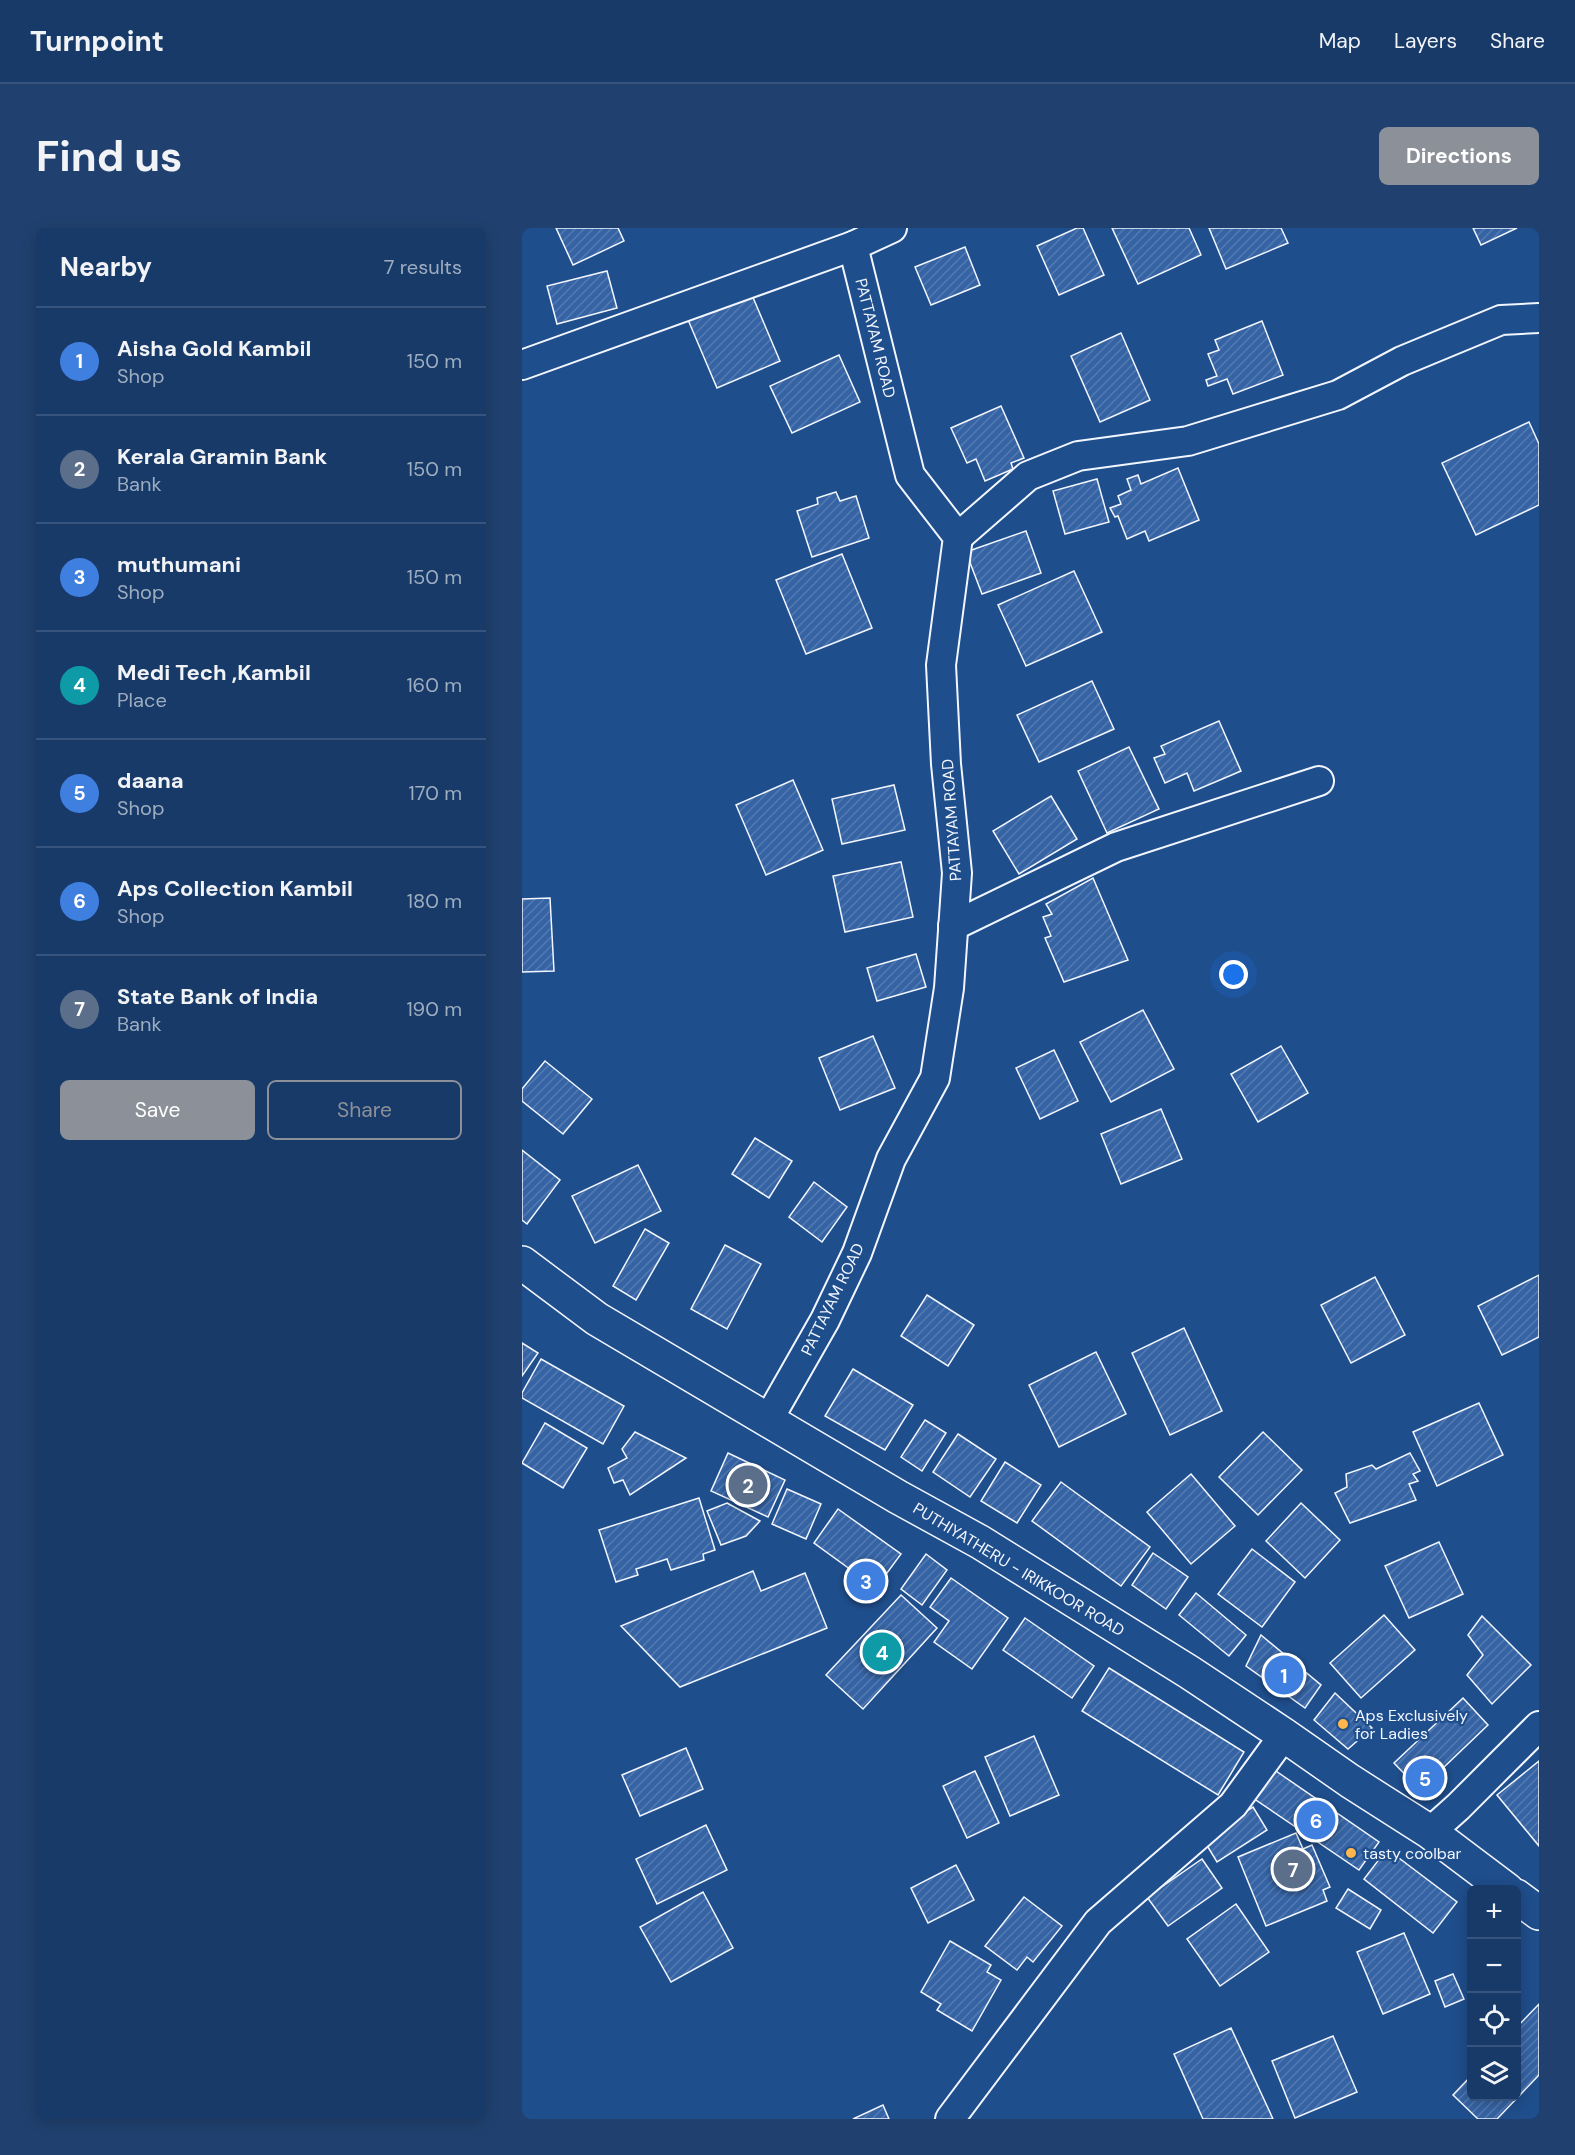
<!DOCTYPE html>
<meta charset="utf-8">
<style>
:root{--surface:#173a69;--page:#20416f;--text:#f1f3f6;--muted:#9eadc0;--line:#36547d;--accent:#8c9099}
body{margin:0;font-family:"DM Sans",sans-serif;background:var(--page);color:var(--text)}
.controls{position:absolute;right:18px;bottom:18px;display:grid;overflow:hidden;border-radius:9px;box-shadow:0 3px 15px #0003}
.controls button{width:54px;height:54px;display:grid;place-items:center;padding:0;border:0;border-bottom:2px solid var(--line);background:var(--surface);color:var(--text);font:30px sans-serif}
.you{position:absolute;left:712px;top:747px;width:21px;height:21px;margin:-15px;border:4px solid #fff;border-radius:50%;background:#1a73e8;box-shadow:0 0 0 9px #1a73e833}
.badge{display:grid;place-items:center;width:39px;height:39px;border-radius:50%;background:var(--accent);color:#fff;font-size:20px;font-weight:700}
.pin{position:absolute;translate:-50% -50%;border:3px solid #fff;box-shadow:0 2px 6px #0006}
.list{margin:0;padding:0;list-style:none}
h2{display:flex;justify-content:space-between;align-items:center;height:78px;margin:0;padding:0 24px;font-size:26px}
h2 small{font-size:20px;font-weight:400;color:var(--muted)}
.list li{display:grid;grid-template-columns:39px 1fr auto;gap:18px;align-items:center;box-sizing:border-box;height:108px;padding:0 24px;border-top:2px solid var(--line)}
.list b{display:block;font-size:22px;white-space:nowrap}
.list p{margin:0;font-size:20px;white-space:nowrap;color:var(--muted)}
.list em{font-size:20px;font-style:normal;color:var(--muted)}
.actions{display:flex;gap:12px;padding:18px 24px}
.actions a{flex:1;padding:14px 0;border:2px solid var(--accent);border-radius:9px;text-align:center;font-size:21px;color:var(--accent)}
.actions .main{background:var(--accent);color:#fff}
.icon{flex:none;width:33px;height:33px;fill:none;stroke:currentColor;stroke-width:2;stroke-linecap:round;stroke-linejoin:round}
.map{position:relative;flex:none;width:1017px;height:1891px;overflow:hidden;border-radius:9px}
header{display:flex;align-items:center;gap:36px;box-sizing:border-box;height:84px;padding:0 30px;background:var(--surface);border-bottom:2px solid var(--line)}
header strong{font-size:28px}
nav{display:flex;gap:33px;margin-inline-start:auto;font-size:21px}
.intro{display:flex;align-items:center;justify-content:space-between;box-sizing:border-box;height:144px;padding:0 36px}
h1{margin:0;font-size:42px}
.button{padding:15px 27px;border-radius:9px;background:var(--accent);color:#fff;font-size:21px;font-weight:700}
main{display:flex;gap:36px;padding:0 36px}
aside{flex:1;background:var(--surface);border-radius:9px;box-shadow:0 3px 15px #0003}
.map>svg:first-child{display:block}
</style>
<header>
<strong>Turnpoint</strong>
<nav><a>Map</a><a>Layers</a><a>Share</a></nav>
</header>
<div class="intro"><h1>Find us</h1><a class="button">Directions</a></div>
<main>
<aside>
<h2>Nearby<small>7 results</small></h2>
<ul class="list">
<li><span class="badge" style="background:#3f7fe0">1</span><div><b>Aisha Gold Kambil</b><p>Shop</p></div><em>150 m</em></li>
<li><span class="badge" style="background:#5c6f8a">2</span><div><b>Kerala Gramin Bank</b><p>Bank</p></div><em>150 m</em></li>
<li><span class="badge" style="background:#3f7fe0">3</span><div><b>muthumani</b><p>Shop</p></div><em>150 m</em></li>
<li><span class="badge" style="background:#0f9aa8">4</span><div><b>Medi Tech ,Kambil</b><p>Place</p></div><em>160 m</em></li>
<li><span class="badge" style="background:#3f7fe0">5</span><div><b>daana</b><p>Shop</p></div><em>170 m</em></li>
<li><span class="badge" style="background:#3f7fe0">6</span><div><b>Aps Collection Kambil</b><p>Shop</p></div><em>180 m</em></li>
<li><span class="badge" style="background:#5c6f8a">7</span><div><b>State Bank of India</b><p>Bank</p></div><em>190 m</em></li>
</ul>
<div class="actions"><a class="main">Save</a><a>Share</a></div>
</aside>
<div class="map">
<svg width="1017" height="1891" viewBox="0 0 1017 1891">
<defs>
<pattern id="building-hatch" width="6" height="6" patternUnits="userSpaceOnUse" patternTransform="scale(1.5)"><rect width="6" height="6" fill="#3563a3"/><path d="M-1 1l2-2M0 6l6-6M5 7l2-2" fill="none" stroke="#537ab1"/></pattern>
</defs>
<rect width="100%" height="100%" fill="#1f4e8c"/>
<!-- building -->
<g fill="url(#building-hatch)" stroke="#f2f6ff" stroke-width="1.5">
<path d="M 34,0 L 96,0 L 102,13 L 51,37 Z"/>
<path d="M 555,0 L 561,0 L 582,47 L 537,67 L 515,18 Z"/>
<path d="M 590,0 L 667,0 L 679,27 L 616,56 Z"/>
<path d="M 687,0 L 759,0 L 766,15 L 704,41 Z"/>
<path d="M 951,0 L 995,0 L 959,17 Z"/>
<path d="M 443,19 L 458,57 L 409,77 L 393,39 Z"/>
<path d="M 85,43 L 95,80 L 35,96 L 25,58 Z"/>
<path d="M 227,60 L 258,133 L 195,160 L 164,87 Z"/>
<path d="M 740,93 L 761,147 L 711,166 L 705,151 L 686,158 L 684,152 L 695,148 L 686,126 L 697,122 L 693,112 Z"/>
<path d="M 599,105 L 628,172 L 578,194 L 549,128 Z"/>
<path d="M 317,127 L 338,174 L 270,205 L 248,158 Z"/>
<path d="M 479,178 L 502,230 L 489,235 L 491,241 L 463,253 L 454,231 L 445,235 L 429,200 Z"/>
<path d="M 1007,194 L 1017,216 L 1017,277 L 954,307 L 920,235 Z"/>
<path d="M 656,240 L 677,292 L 627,313 L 623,303 L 605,311 L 596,288 L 593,289 L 588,280 L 599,276 L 596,268 L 609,262 L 605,251 L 616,247 L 619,256 Z"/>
<path d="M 575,251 L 587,294 L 543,306 L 531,263 Z"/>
<path d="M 314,264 L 318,273 L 334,268 L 347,310 L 290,329 L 275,283 L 296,276 L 295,270 Z"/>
<path d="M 504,303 L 519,345 L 460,366 L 444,324 Z"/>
<path d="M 320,326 L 350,400 L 284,426 L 254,352 Z"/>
<path d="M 552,343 L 580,404 L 504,438 L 476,377 Z"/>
<path d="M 570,453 L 592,501 L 517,534 L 495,487 Z"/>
<path d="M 697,493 L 719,543 L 672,563 L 665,545 L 643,555 L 632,530 L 643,526 L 639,518 Z"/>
<path d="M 607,519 L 637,581 L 585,605 L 556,543 Z"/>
<path d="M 271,552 L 301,622 L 244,647 L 214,577 Z"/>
<path d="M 372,557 L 383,602 L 320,616 L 310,571 Z"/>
<path d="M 529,568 L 555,611 L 497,646 L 471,603 Z"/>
<path d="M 379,634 L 391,689 L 323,704 L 311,648 Z"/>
<path d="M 571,650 L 606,732 L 542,754 L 523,710 L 529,708 L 521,689 L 530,686 L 524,676 Z"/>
<path d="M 28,670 L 32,743 L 0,744 L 0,671 Z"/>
<path d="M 394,726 L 404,759 L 355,773 L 345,740 Z"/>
<path d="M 621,782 L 652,841 L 589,874 L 558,814 Z"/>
<path d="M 351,808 L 373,860 L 318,882 L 297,830 Z"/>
<path d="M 759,818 L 786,865 L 736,894 L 709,846 Z"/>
<path d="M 532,822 L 556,873 L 518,891 L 494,840 Z"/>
<path d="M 23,833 L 70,871 L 41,906 L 0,873 L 0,861 Z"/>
<path d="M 639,881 L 660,931 L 599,956 L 579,906 Z"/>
<path d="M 233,910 L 270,933 L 247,970 L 210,946 Z"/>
<path d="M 0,922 L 38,952 L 5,996 L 0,992 Z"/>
<path d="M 116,937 L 139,983 L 73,1015 L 50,968 Z"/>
<path d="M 292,954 L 325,979 L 300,1014 L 267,989 Z"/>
<path d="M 123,1001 L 147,1015 L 114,1072 L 91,1058 Z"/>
<path d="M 203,1017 L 239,1036 L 205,1101 L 169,1081 Z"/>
<path d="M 1017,1047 L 1017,1109 L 980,1127 L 956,1078 Z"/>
<path d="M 853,1049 L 883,1107 L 829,1135 L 799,1077 Z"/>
<path d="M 405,1067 L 452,1097 L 426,1138 L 379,1108 Z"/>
<path d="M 662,1100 L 700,1183 L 648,1207 L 610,1125 Z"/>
<path d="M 0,1115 L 16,1125 L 0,1148 Z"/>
<path d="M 574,1124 L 604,1186 L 537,1219 L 507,1157 Z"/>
<path d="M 19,1131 L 102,1178 L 81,1216 L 0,1170 L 0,1165 Z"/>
<path d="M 331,1141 L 391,1177 L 363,1222 L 303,1188 Z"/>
<path d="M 957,1175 L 981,1227 L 915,1258 L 891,1204 Z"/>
<path d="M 403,1192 L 424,1205 L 400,1243 L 379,1229 Z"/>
<path d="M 23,1195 L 65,1220 L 41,1260 L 0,1235 Z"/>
<path d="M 113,1204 L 164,1230 L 108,1267 L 101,1252 L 92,1255 L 86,1240 L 105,1230 L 100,1221 Z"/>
<path d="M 741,1204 L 780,1242 L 736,1287 L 697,1249 Z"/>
<path d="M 436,1206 L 474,1231 L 448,1269 L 411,1244 Z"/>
<path d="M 206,1225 L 263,1252 L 246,1289 L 189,1263 Z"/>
<path d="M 888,1225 L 898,1243 L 891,1246 L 896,1253 L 887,1256 L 894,1272 L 828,1295 L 813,1265 L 825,1259 L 824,1246 L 850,1237 L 854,1241 Z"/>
<path d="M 483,1234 L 519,1257 L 495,1295 L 459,1273 Z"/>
<path d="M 669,1246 L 713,1298 L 669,1336 L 625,1284 Z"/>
<path d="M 539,1254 L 628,1319 L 599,1358 L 510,1293 Z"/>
<path d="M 265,1261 L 299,1276 L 284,1311 L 250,1296 Z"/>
<path d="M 177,1270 L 193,1322 L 181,1326 L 182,1332 L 149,1342 L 145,1331 L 114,1341 L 116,1347 L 94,1354 L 77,1302 Z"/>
<path d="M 205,1275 L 238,1293 L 224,1308 L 199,1317 L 185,1283 Z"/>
<path d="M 779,1275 L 818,1312 L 783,1350 L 744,1313 Z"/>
<path d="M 316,1281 L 379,1326 L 354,1360 L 292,1315 Z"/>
<path d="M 917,1314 L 941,1366 L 887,1390 L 863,1338 Z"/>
<path d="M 730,1321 L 773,1354 L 740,1399 L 696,1366 Z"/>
<path d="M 631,1325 L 666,1349 L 644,1381 L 610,1357 Z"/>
<path d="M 404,1326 L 425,1342 L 400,1377 L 379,1361 Z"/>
<path d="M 231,1343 L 239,1363 L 283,1345 L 305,1400 L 158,1459 L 99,1398 Z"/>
<path d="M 429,1350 L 486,1390 L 450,1441 L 412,1414 L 427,1393 L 408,1379 Z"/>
<path d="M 674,1365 L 724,1407 L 707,1428 L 657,1387 Z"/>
<path d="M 379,1367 L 415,1400 L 341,1481 L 304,1447 Z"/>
<path d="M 862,1387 L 893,1422 L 839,1470 L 808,1435 Z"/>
<path d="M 960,1388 L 1009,1437 L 970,1476 L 945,1447 L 961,1427 L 946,1407 Z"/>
<path d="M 503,1390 L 572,1438 L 550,1470 L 481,1422 Z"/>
<path d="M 739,1407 L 799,1457 L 783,1480 L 724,1438 Z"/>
<path d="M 587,1440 L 722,1524 L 696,1567 L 560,1483 Z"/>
<path d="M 813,1465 L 850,1500 L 826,1521 L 792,1492 Z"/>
<path d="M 941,1470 L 966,1497 L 898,1562 L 872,1535 Z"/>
<path d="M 512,1508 L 537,1567 L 488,1588 L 463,1529 Z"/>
<path d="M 164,1520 L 181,1561 L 118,1588 L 100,1547 Z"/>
<path d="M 1017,1533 L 1017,1618 L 975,1567 Z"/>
<path d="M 751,1541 L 857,1614 L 837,1642 L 731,1570 Z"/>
<path d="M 453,1543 L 477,1595 L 445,1610 L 421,1558 Z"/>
<path d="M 731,1579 L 745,1602 L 695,1634 L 681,1611 Z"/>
<path d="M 184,1597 L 205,1642 L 135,1676 L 114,1631 Z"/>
<path d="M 774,1605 L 781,1621 L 790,1617 L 808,1659 L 801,1662 L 805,1673 L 744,1698 L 716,1629 Z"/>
<path d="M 865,1621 L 935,1674 L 911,1705 L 842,1651 Z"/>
<path d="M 680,1631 L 700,1660 L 646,1698 L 625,1669 Z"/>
<path d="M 434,1637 L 452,1672 L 406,1695 L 389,1660 Z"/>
<path d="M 826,1661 L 859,1682 L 848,1701 L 814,1680 Z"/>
<path d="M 181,1664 L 211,1720 L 149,1754 L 118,1699 Z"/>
<path d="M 502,1669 L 540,1698 L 511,1734 L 505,1729 L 495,1742 L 463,1718 Z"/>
<path d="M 714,1676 L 747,1724 L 698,1758 L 665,1711 Z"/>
<path d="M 882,1705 L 908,1766 L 861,1786 L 835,1724 Z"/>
<path d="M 428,1713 L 469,1737 L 465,1744 L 479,1752 L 450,1803 L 415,1782 L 419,1776 L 399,1764 Z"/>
<path d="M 931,1746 L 942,1771 L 923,1779 L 913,1753 Z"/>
<path d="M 1017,1776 L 1017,1847 L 975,1891 L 956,1891 L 931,1867 L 950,1847 L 950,1868 L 994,1868 L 994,1800 Z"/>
<path d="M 709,1800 L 751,1891 L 681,1891 L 652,1826 Z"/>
<path d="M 811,1808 L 835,1864 L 773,1890 L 750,1833 Z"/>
<path d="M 361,1877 L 367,1891 L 331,1891 Z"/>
</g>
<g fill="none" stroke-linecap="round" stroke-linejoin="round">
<defs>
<g id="minor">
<path d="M 0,137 L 331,18"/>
<path d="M 436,309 L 506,248 L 556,228 L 666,213 L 816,167 L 880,133 L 979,92 L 1017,90"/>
<path d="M 431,698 L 594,619 L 797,553"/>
<path d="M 246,1192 L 303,1092 L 335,1025 L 369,931 L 413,850 L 427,760 L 435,645 L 424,536 L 419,437 L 436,309 L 388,247 L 331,18 L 370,0"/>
<path d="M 908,1604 L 936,1579 L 1017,1498"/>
<path d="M 428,1891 L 576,1694 L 711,1577 L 762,1507"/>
</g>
<g id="secondary">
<path d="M 0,1035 L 75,1091 L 376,1269 L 458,1314 L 667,1444 L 762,1507 L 828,1553 L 908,1604 L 985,1662"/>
<path d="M 994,1668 L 1017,1685"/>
</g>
</defs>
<!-- minor casing -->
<use href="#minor" stroke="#f2f6ff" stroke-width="32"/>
<!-- secondary casing -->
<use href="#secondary" stroke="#f2f6ff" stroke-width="36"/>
<!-- minor -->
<use href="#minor" stroke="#1f4e8c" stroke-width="28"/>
<!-- secondary -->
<use href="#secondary" stroke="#1f4e8c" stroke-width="33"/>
</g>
<!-- markers -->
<g fill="#ffb74d" stroke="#1f4e8c" stroke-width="2">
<circle cx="821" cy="1496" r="6"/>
<circle cx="829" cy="1625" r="6"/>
</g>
<g text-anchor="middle" stroke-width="4.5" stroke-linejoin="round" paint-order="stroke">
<!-- street labels -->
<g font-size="16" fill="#f2f6ff" stroke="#1f4e8c">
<text transform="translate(354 110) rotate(76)" y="6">PATTAYAM ROAD</text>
<text transform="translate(429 592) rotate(-94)" y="6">PATTAYAM ROAD</text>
<text transform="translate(310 1071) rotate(-64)" y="6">PATTAYAM ROAD</text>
<text transform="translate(497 1341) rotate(31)" y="6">PUTHIYATHERU - IRIKKOOR ROAD</text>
</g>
<!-- poi labels -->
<g font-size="16" fill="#f2f6ff" stroke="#1f4e8c" text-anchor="start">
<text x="833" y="1493">Aps Exclusively<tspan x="833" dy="18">for Ladies</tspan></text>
<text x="841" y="1631">tasty coolbar</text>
</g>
</g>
</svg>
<div class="controls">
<button>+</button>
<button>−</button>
<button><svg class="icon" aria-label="locate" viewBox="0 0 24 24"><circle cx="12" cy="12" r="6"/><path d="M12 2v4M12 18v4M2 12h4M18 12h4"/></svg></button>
<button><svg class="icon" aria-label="layers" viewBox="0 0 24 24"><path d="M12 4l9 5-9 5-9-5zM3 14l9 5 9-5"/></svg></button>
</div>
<div class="you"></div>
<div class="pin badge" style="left:762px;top:1447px;background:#3f7fe0">1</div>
<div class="pin badge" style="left:226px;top:1257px;background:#5c6f8a">2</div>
<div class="pin badge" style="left:344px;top:1353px;background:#3f7fe0">3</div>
<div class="pin badge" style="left:360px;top:1424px;background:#0f9aa8">4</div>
<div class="pin badge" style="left:903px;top:1550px;background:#3f7fe0">5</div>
<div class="pin badge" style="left:794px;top:1592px;background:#3f7fe0">6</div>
<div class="pin badge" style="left:771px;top:1641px;background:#5c6f8a">7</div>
</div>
</main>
